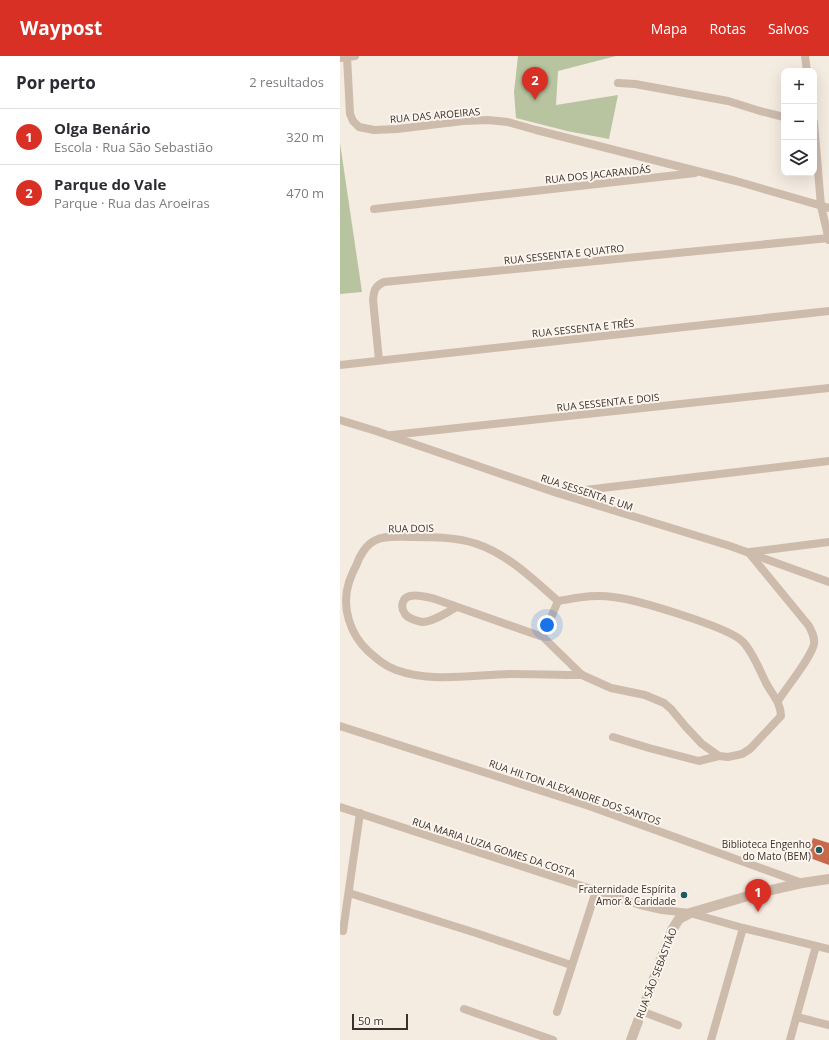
<!DOCTYPE html>
<html lang="pt">
<meta charset="utf-8">
<style>
:root{--surface:#fff;--page:#f2f2f3;--text:#2b2b33;--muted:#7c7c81;--line:#e1e1e2;--accent:#d93025}
body{margin:0;font-family:"Open Sans",sans-serif;background:var(--page);color:var(--text)}
.controls{position:absolute;right:12px;top:12px;display:grid;overflow:hidden;border-radius:8px;box-shadow:0 4px 16px #0002}
.controls button{width:36px;height:36px;display:grid;place-items:center;padding:0;border:0;border-bottom:1px solid var(--line);background:var(--surface);color:var(--text);font:20px sans-serif}
.scale{position:absolute;left:12px;bottom:10px;width:56px;box-sizing:border-box;padding-left:4px;border:2px solid #3b302b;border-top:0;font-size:11px;line-height:14px;white-space:nowrap;color:#3b302b;-webkit-text-stroke:3px #fbf5ee;paint-order:stroke}
.you{position:absolute;left:207px;top:569px;width:14px;height:14px;margin:-10px;border:3px solid #fff;border-radius:50%;background:#1a73e8;box-shadow:0 0 0 6px #1a73e833}
.badge{display:grid;place-items:center;width:26px;height:26px;border-radius:50%;background:var(--accent);color:#fff;font-size:13px;font-weight:700}
.pin{position:absolute;translate:-50% -33px;filter:drop-shadow(0 1px 2px #0008)}
.pin::after{content:'';position:absolute;top:21px;width:14px;height:12px;background:inherit;clip-path:polygon(0 0,100% 0,50% 100%)}
.list{margin:0;padding:0;list-style:none}
h2{display:flex;justify-content:space-between;align-items:center;height:52px;margin:0;padding:0 16px;font-size:17px}
h2 small{font-size:13px;font-weight:400;color:var(--muted)}
.list li{display:grid;grid-template-columns:26px 1fr auto;gap:12px;align-items:center;box-sizing:border-box;height:56px;padding:0 16px;border-top:1px solid var(--line)}
.list b{display:block;font-size:15px;white-space:nowrap}
.list p{margin:0;font-size:13px;white-space:nowrap;color:var(--muted)}
.list em{font-size:13px;font-style:normal;color:var(--muted)}
.icon{flex:none;width:22px;height:22px;fill:none;stroke:currentColor;stroke-width:2;stroke-linecap:round;stroke-linejoin:round}
.map{position:relative;flex:none;width:489px;height:984px;overflow:hidden}
header{display:flex;align-items:center;gap:24px;box-sizing:border-box;height:56px;padding:0 20px;background:var(--accent);color:#fff}
header strong{font-size:19px}
nav{display:flex;gap:22px;margin-inline-start:auto;font-size:14px}
main{display:flex}
aside{flex:1;background:var(--surface)}
.map>svg:first-child{display:block}
</style>
<header>
<strong>Waypost</strong>
<nav><a>Mapa</a><a>Rotas</a><a>Salvos</a></nav>
</header>
<main>
<aside>
<h2>Por perto<small>2 resultados</small></h2>
<ul class="list">
<li><span class="badge">1</span><div><b>Olga Benário</b><p>Escola · Rua São Sebastião</p></div><em>320 m</em></li>
<li><span class="badge">2</span><div><b>Parque do Vale</b><p>Parque · Rua das Aroeiras</p></div><em>470 m</em></li>
</ul>
</aside>
<div class="map">
<svg width="489" height="984" viewBox="0 0 489 984">
<rect width="100%" height="100%" fill="#f4ebe1"/>
<!-- green -->
<g fill="#b8c4a0">
<path d="M 178,0 L 276,0 L 218,15 L 216,49 L 278,39 L 269,83 L 227,75 L 176,62 L 174,36 Z"/>
<path d="M 0,87 L 22,236 L 0,238 Z"/>
</g>
<!-- building -->
<path fill="#c8694b" d="M 473,782 L 489,787 L 489,809 L 467,801 Z"/>
<g fill="none" stroke-linecap="round" stroke-linejoin="round">
<!-- minor -->
<g stroke="#cdbbac" stroke-width="8">
<path d="M 465,0 L 467,15"/>
<path d="M 7,1 L 10,58 L 13,65 L 19,71 L 34,74 L 57,73 L 123,65 L 148,64 L 168,66 L 196,74 L 396,125 L 489,152"/>
<path d="M 0,2 L 15,0"/>
<path d="M 278,27 L 295,28 L 388,45 L 420,55 L 444,61"/>
<path d="M 474,66 L 481,150 L 489,184"/>
<path d="M 34,153 L 355,117"/>
<path d="M 39,304 L 33,244 C 34,234 35,230 44,226 L 489,182"/>
<path d="M 0,309 L 489,255"/>
<path d="M 0,364 L 36,375 L 217,437 L 390,490 L 489,526"/>
<path d="M 52,379 L 489,332"/>
<path d="M 220,437 L 489,405"/>
<path d="M 410,496 L 489,486"/>
<path d="M 409,497 L 469,570 C 472,576 475,582 474,588 C 471,602 446,632 438,645"/>
<path d="M 218,545 C 194,524 169,499 137,488 C 117,481 93,481 72,481 C 61,481 46,479 36,484 C 26,488 19,501 16,510 C 13,515 11,521 9,526 C 1,551 10,578 28,595 C 37,603 45,610 56,614 C 92,627 132,619 170,618 C 194,618 218,619 242,619"/>
<path d="M 117,551 C 107,556 93,566 82,566 C 77,565 68,562 65,558 C 60,551 62,542 70,540 C 78,538 87,541 95,543 L 203,581 L 242,619 L 271,632 L 305,639 L 324,647 L 331,653 L 346,671 L 362,688 L 379,700 L 388,701 L 402,698 L 410,693 L 441,660 C 441,647 432,638 426,627 C 420,615 412,594 402,585 C 388,571 295,543 273,541 C 254,538 237,542 218,545 L 203,581"/>
<path d="M 0,670 L 249,750 L 462,827"/>
<path d="M 273,681 L 309,692 L 359,705 L 379,700"/>
<path d="M 0,751 L 300,849 L 322,854 L 350,857 L 403,872 L 489,893"/>
<path d="M 9,837 L 136,877 L 231,909"/>
<path d="M 3,875 L 20,757"/>
<path d="M 124,953 L 213,984"/>
<path d="M 301,955 L 338,969"/>
<path d="M 217,956 L 256,835"/>
<path d="M 457,961 L 489,969"/>
<path d="M 371,984 L 403,872"/>
<path d="M 450,984 L 476,890"/>
</g>
<!-- tertiary -->
<path stroke="#cdbbac" stroke-width="10" d="M 291,984 L 332,874 L 339,863 L 350,857 L 418,837 L 462,827 L 489,823"/>
</g>
<!-- markers -->
<g fill="#1f5a5e" stroke="#fbf5ee" stroke-width="1.5">
<circle cx="479" cy="794" r="4"/>
<circle cx="344" cy="839" r="4"/>
</g>
<g text-anchor="middle" stroke-width="4" stroke-linejoin="round" paint-order="stroke">
<!-- street labels -->
<g font-size="10" fill="#3b302b" stroke="#fbf5ee">
<text transform="translate(95 59) rotate(-5)" y="4">RUA DAS AROEIRAS</text>
<text transform="translate(258 118) rotate(-6)" y="4">RUA DOS JACARANDÁS</text>
<text transform="translate(224 198) rotate(-6)" y="4">RUA SESSENTA E QUATRO</text>
<text transform="translate(243 272) rotate(-6)" y="4">RUA SESSENTA E TRÊS</text>
<text transform="translate(268 346) rotate(-6)" y="4">RUA SESSENTA E DOIS</text>
<text transform="translate(247 436) rotate(18)" y="4">RUA SESSENTA E UM</text>
<text transform="translate(71 472) rotate(-1)" y="4">RUA DOIS</text>
<text transform="translate(235 736) rotate(19)" y="4">RUA HILTON ALEXANDRE DOS SANTOS</text>
<text transform="translate(154 791) rotate(18)" y="4">RUA MARIA LUZIA GOMES DA COSTA</text>
<text transform="translate(316 917) rotate(-69)" y="4">RUA SÃO SEBASTIÃO</text>
</g>
<!-- poi labels -->
<g font-size="10" fill="#3b302b" stroke="#fbf5ee" text-anchor="end">
<text x="471" y="792">Biblioteca Engenho<tspan x="471" dy="12">do Mato (BEM)</tspan></text>
<text x="336" y="837">Fraternidade Espírita<tspan x="336" dy="12">Amor &amp; Caridade</tspan></text>
</g>
</g>
</svg>
<div class="controls">
<button>+</button>
<button>−</button>
<button><svg class="icon" aria-label="layers" viewBox="0 0 24 24"><path d="M12 4l9 5-9 5-9-5zM3 14l9 5 9-5"/></svg></button>
</div>
<div class="scale">50 m</div>
<div class="you"></div>
<div class="pin badge" style="left:418px;top:856px">1</div>
<div class="pin badge" style="left:195px;top:44px">2</div>
</div>
</main>
